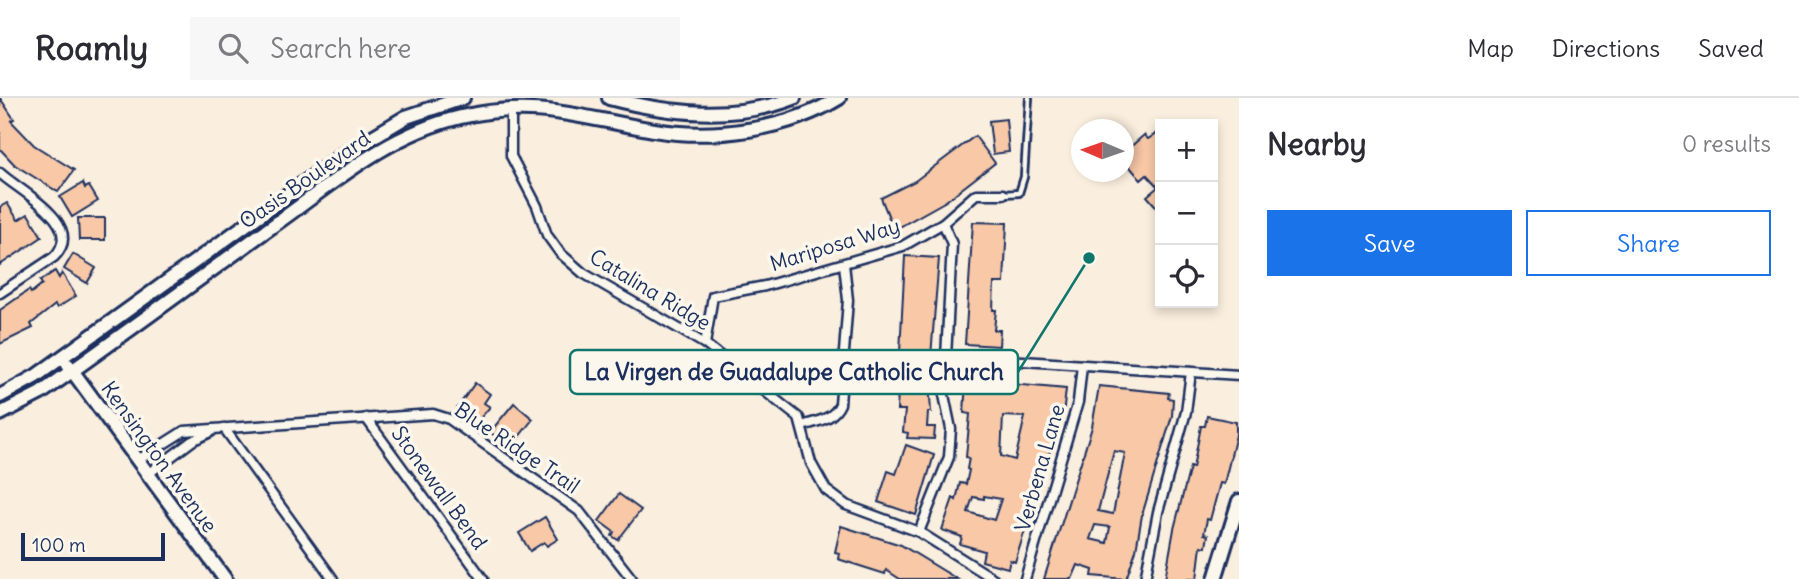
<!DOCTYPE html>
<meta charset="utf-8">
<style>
:root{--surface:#fff;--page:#f7f7f7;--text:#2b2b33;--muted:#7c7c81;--line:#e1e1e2;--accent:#1a73e8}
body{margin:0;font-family:Delius,sans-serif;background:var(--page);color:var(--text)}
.controls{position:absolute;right:21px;top:21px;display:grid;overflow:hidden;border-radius:0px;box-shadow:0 4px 10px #0003}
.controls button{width:63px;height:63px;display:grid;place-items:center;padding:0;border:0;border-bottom:2px solid var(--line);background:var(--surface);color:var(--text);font:35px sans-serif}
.compass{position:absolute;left:1071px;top:21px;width:63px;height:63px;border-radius:50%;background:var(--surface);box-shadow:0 4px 10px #0003;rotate:272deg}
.scale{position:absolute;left:21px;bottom:18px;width:144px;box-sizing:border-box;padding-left:7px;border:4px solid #1b2f5e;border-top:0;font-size:19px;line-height:24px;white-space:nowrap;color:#1b2f5e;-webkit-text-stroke:5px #fbf7ec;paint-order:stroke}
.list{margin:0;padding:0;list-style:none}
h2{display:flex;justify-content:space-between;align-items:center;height:91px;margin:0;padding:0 28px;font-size:30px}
h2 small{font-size:23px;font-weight:400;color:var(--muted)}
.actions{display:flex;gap:14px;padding:21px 28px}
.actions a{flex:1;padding:16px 0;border:2px solid var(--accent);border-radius:0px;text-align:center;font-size:24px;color:var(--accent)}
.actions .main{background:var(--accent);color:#fff}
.icon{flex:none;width:38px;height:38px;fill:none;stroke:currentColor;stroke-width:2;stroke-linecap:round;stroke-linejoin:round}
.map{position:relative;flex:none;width:1239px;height:481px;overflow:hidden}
header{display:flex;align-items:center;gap:42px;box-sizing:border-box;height:98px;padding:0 35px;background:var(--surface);border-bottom:2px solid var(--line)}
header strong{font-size:33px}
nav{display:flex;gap:38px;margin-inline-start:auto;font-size:24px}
.search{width:490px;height:63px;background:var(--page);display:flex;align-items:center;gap:18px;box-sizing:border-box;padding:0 24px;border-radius:0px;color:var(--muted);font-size:26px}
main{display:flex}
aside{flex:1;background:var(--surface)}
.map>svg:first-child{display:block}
</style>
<header>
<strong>Roamly</strong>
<div class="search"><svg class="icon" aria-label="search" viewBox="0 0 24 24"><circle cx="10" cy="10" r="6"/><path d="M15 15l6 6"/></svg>Search here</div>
<nav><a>Map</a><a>Directions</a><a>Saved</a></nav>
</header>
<main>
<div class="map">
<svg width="1239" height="481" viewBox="0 0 1239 481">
<rect width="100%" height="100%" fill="#faeede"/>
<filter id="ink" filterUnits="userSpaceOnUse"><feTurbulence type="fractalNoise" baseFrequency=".0143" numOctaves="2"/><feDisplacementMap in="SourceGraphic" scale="14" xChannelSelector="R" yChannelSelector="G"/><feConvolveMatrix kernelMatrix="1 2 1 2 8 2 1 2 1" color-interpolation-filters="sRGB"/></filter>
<g filter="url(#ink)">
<!-- building -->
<g fill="#f8c8a7" stroke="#1b2f5e" stroke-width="2" fill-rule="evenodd">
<path d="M 0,0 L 14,21 L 11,23 L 34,47 L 74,72 L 58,94 L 15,67 L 0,51 Z"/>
<path d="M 1006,21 L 1009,54 L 993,56 L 989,23 Z"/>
<path d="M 1160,33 L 1160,113 L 1147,98 L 1158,89 L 1147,77 L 1141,82 L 1124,62 L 1131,55 L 1128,51 L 1144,37 L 1148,41 Z"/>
<path d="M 975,38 L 995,65 L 946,103 L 894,132 L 881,100 L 915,83 Z"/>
<path d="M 83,85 L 85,90 L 89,88 L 98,103 L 72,119 L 60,99 Z"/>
<path d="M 7,105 L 18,122 L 28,116 L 42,139 L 0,167 L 0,109 Z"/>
<path d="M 78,120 L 105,120 L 105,142 L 79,142 Z"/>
<path d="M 973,124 L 1007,125 L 1004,185 L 994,185 L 993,212 L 996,212 L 994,232 L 1000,232 L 999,248 L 965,246 Z"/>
<path d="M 73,156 L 96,170 L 87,185 L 64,171 Z"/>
<path d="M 905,158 L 939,160 L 929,283 L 931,314 L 928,314 L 927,329 L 935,329 L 934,341 L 907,340 L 908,335 L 903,334 L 905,312 L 897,312 Z"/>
<path d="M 55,173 L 59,180 L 62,175 L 76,198 L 57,210 L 55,207 L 31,226 L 33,230 L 0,246 L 0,212 L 29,192 L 31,195 L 42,186 L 40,183 Z"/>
<path d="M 966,282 L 1066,291 L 1064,309 L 1015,464 L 1010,462 L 1008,470 L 982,463 L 984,453 L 960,446 L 962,439 L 942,432 L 953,400 L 956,402 L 960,385 L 966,386 L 969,372 L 967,371 L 969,360 L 966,359 L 970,316 L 964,315 ZM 1003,318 L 1025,319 L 1015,362 L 1001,358 ZM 984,398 L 1001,401 L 994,422 L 968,414 L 973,399 L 984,401 Z"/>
<path d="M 475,285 L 490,296 L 484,305 L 490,309 L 476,325 L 457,310 Z"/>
<path d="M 1099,288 L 1169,295 L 1168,300 L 1173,301 L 1172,318 L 1142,417 L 1136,452 L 1126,481 L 1092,478 L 1093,472 L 1078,467 L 1072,481 L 1044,481 L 1092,329 ZM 1114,353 L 1125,355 L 1113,416 L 1098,413 ZM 1095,427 L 1110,429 L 1107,445 L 1090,441 Z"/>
<path d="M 514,305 L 533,321 L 514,345 L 509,341 L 505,346 L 490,334 Z"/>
<path d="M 1207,318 L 1236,324 L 1236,337 L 1224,386 L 1220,385 L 1210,422 L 1207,421 L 1204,436 L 1208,437 L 1206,449 L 1201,448 L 1197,481 L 1165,481 L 1174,431 L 1190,369 L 1193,370 L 1201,328 L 1205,328 Z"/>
<path d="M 906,347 L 934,357 L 916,417 L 878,404 L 888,373 L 896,376 Z"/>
<path d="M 619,396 L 641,412 L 618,442 L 612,438 L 614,434 L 599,423 Z"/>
<path d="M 545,419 L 558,441 L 547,448 L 544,444 L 530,453 L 519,435 Z"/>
<path d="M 841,428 L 901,447 L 957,481 L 900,481 L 886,472 L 885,476 L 838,461 L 839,455 L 835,454 Z"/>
</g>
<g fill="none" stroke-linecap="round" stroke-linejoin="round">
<defs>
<path id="lane" d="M 1004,96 L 1019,95 L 1024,79 L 1029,0"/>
<g id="street">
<path d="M 511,10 L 511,58 L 537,108 L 547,137 L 560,155 L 583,175 L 705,246 L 799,320 L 811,365 L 826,392 L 846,407 L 919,434 L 994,481"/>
<path d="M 0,75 C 19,93 87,126 54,159 L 0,195"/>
<path d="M 705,246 L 713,198 L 765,188 L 903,148 L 943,125 L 976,96 L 1003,96"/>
<path d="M 946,258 L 1239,277"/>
<path d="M 366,320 L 483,481"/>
<path d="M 802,328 C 817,323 833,322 840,306 L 848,202 L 844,166"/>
<path d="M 224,330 L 333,481"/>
<path d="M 138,362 L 184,333 L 433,316 L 449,321 L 579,413 L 632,481"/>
<path d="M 148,376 L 192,343 L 211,334"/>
<path d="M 919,434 L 949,359 L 951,331 L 944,297 L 952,146 L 943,125"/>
<path d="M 1025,481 L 1078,304 L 1082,267"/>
<path d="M 1145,481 L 1158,414 L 1186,314 L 1191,274"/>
</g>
<g id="secondary">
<path d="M 609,0 C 670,16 734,23 794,0"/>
<path d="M 68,267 L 225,481"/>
<path d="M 0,298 L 36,278 L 344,56 L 406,19 L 463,0"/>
<path d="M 0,316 L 41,295 C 119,240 196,183 274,127 C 333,85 388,36 461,19 C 537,1 581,20 654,32 C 714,42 787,32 839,0"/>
<path d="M 1215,481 L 1239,403"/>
</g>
</defs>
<!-- lane casing -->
<use href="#lane" stroke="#1b2f5e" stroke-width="10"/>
<!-- street casing -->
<use href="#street" stroke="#1b2f5e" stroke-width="13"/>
<!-- secondary casing -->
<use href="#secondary" stroke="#1b2f5e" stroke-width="18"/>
<!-- lane -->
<use href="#lane" stroke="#fbf7ec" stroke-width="4.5"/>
<!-- street -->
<use href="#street" stroke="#fbf7ec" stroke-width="8"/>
<!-- secondary -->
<use href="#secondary" stroke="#fbf7ec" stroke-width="12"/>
</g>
</g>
<g text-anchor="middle" stroke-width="7" stroke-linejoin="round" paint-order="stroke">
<!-- street labels -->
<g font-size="21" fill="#1b2f5e" stroke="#fbf7ec">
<text transform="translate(305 82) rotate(-35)" y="7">Oasis Boulevard</text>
<text transform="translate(835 147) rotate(-17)" y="7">Mariposa Way</text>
<text transform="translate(650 192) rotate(31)" y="7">Catalina Ridge</text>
<text transform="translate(517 350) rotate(34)" y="7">Blue Ridge Trail</text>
<text transform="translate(159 359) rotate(54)" y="7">Kensington Avenue</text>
<text transform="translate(1040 370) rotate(-74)" y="7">Verbena Lane</text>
<text transform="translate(439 390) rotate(54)" y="7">Stonewall Bend</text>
</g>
</g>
<!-- callouts -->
<path fill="none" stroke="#0f766e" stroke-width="2.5" d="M1089 160L1018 274"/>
<circle fill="#0f766e" stroke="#fbf7ec" stroke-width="2.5" cx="1089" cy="160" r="7"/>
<rect fill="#fbf7ec" stroke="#0f766e" stroke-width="2.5" x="570" y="252" width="448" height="44" rx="7"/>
<g font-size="23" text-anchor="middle" font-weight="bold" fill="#1b2f5e">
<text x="794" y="282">La Virgen de Guadalupe Catholic Church</text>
</g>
</svg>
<div class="controls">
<button>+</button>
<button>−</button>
<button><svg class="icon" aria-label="locate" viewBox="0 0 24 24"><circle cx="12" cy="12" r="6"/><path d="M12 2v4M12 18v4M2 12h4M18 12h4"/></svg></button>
</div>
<svg class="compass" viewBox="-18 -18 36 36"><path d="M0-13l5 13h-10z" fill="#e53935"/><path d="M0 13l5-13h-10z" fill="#7c7c81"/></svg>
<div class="scale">100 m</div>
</div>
<aside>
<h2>Nearby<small>0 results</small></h2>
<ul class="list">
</ul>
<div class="actions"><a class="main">Save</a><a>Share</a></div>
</aside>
</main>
